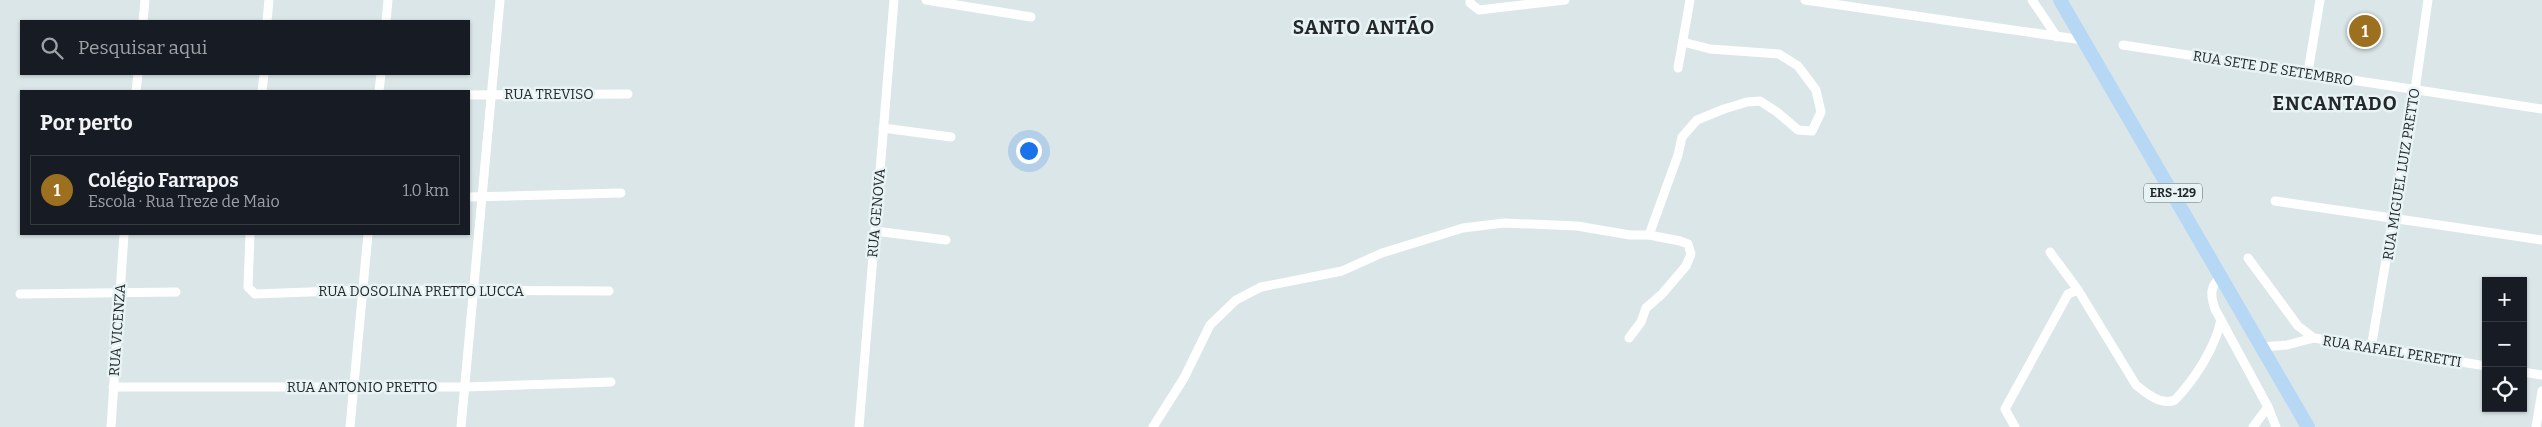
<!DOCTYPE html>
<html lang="pt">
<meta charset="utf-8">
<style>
:root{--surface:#171b24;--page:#242831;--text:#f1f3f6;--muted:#9ea1a6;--line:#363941;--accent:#9d7020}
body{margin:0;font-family:Bitter,serif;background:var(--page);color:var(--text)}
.controls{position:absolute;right:15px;bottom:15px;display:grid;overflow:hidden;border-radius:0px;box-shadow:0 1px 4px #0004}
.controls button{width:45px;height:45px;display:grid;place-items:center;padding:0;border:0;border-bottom:1px solid var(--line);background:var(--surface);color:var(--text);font:25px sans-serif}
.you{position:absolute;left:1028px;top:150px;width:18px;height:18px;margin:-12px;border:4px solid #fff;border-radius:50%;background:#1a73e8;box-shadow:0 0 0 8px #1a73e833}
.badge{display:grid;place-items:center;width:32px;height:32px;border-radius:50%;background:var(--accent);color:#fff;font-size:16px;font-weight:700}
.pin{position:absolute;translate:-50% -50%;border:2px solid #fff;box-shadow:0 1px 5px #0006}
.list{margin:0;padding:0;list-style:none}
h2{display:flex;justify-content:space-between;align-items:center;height:65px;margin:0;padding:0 20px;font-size:21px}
h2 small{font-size:16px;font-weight:400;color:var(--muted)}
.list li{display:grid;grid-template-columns:32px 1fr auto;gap:15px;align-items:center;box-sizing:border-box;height:70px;margin:0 10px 10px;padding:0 10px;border:1px solid var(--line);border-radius:0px}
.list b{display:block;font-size:19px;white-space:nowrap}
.list p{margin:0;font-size:16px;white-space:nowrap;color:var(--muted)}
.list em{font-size:16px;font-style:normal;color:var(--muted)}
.icon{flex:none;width:28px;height:28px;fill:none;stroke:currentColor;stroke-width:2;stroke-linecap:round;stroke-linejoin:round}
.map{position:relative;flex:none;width:2542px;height:427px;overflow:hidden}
.search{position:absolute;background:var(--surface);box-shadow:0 1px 4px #0004;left:20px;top:20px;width:450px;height:55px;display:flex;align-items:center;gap:12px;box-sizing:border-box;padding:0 18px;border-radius:0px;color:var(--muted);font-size:19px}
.panel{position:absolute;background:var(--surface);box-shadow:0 1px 4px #0004;left:20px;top:90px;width:450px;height:145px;border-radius:0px}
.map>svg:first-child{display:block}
</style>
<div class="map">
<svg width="2542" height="427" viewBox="0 0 2542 427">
<rect width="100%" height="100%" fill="#dbe6e9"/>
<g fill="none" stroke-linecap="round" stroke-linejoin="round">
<!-- street -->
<g stroke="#fff" stroke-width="9">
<path d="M 926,0 L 1031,17"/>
<path d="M 1470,0 L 1470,3 L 1479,10 L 1565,0"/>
<path d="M 1805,0 L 2083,40"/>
<path d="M 2032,0 L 2057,37"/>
<path d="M 143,21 L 145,0"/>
<path d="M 267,21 L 269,0"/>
<path d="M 386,21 L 388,0"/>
<path d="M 2123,45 L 2542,109"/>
<path d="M 1678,68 L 1690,0"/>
<path d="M 2308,72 L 2320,0"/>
<path d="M 136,91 L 138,74"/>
<path d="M 262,91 L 264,74"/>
<path d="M 379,91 L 381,74"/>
<path d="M 469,95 L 628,94"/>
<path d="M 883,128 L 951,137"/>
<path d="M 469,197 L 621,193"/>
<path d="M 2275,201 L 2542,240"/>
<path d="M 875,231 L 946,240"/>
<path d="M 250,234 L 248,287 L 255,294 L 363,290 L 609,291"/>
<path d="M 1649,235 L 1678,155 L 1682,137 L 1697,120 L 1724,109 L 1747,102 L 1760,101 L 1777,112 L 1798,130 L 1812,131 L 1821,112 L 1816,90 L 1798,66 L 1779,54 L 1710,49 L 1683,42"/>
<path d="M 2050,252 L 2078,290 L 2136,385 C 2146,393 2161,406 2175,400 C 2195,379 2215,348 2221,320"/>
<path d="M 2248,258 L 2298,326 L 2314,338 L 2486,366"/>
<path d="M 2221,276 C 2210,287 2210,294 2215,309 L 2268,407 L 2276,427"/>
<path d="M 20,294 L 176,292"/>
<path d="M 2262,347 L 2287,345 L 2314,338"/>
<path d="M 2371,348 L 2415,90 L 2428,0"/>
<path d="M 2523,372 L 2542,375"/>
<path d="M 113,387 L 464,387 L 611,382"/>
<path d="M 111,427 L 124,234"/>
<path d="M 350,427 L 368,234"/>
<path d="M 461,427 L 500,0"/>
<path d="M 859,427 L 894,0"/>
<path d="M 1153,427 L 1184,378 L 1210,325 L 1236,300 L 1261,287 L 1342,271 L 1382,253 L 1463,228 L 1504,223 L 1577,226 L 1630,235 L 1649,235 L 1680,241 L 1688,244 L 1691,254 L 1686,266 L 1662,294 L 1646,308 L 1641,322 L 1629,338"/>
<path d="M 2015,427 L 2005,409 L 2068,294 L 2078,290"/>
<path d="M 2253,427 L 2268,407"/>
<path d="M 2536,427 L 2542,391"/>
</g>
<!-- primary -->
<path stroke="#b7d8f5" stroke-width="14" d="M 2060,0 L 2308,427"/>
</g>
<g text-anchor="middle" stroke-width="5" stroke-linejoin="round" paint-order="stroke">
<!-- shield labels -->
<rect fill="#e8f3f6" stroke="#5f6566" stroke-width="1" x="2144" y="183.5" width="58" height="19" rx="4"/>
<g font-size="12" font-weight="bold" fill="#242829">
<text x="2173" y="197">ERS-129</text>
</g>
<!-- street labels -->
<g font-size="14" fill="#242829" stroke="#e8f3f6">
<text transform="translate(2273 68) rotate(9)" y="5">RUA SETE DE SETEMBRO</text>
<text x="549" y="99">RUA TREVISO</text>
<text transform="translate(2401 174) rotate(-81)" y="5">RUA MIGUEL LUIZ PRETTO</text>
<text transform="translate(876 213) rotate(-85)" y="5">RUA GENOVA</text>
<text x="421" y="296">RUA DOSOLINA PRETTO LUCCA</text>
<text transform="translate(117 330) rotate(-86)" y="5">RUA VICENZA</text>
<text transform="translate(2392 351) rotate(9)" y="5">RUA RAFAEL PERETTI</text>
<text x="362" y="392">RUA ANTONIO PRETTO</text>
</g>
<!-- district labels -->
<g font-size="19" font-weight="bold" letter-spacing="1" fill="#242829" stroke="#e8f3f6">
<text x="1364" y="34">SANTO ANTÃO</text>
<text x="2335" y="110">ENCANTADO</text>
</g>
</g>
</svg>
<div class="controls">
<button>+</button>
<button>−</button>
<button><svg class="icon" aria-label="locate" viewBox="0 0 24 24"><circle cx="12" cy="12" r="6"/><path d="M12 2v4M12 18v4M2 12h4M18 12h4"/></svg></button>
</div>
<div class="you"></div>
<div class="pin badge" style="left:2365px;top:31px">1</div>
<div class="search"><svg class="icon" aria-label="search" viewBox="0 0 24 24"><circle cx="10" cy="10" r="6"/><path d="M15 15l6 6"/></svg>Pesquisar aqui</div>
<section class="panel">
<h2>Por perto<small></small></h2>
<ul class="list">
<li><span class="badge">1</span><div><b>Colégio Farrapos</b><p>Escola · Rua Treze de Maio</p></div><em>1.0 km</em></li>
</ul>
</section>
</div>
